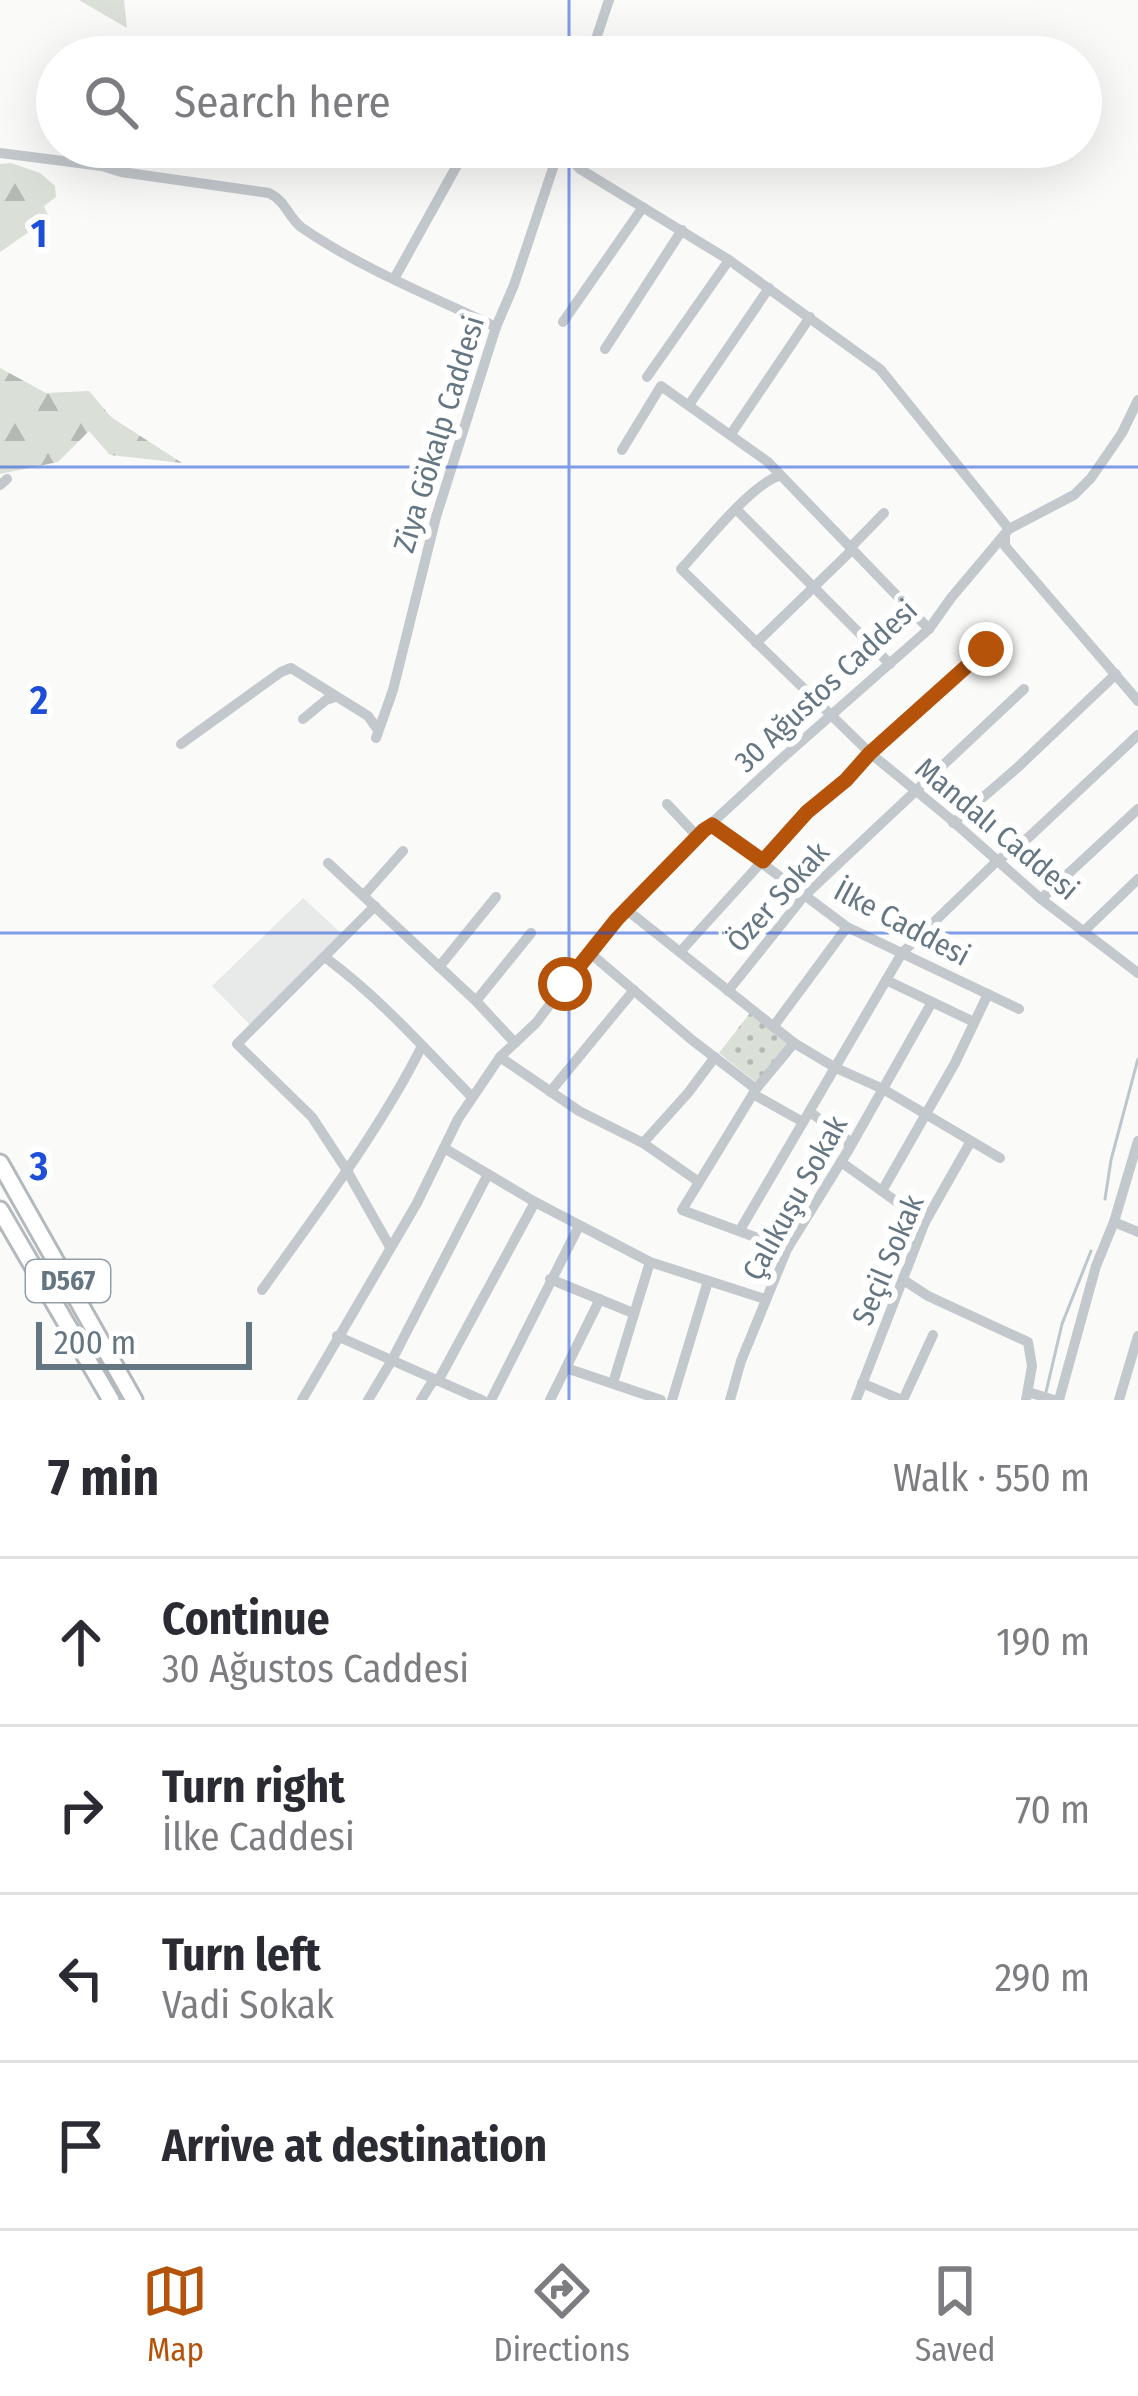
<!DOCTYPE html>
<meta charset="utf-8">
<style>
:root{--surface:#fff;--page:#f2f2f3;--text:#2b2b33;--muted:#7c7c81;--line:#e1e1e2;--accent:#b45309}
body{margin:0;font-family:"Fira Sans Condensed",sans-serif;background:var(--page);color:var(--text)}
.scale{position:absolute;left:36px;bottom:30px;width:216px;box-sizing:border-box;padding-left:12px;border:6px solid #657683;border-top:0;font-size:33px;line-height:42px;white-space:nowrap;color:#657683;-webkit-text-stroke:9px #fff;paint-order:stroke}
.stop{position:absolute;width:36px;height:36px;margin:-27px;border:9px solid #b45309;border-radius:50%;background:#fff}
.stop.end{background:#b45309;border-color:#fff;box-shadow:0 3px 12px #0008}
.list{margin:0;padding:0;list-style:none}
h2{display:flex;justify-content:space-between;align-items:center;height:156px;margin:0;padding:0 48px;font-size:51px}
h2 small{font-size:39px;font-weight:400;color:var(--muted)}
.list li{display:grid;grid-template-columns:78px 1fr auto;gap:36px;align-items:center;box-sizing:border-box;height:168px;padding:0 48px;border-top:3px solid var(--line)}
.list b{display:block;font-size:45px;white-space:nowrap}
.list p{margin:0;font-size:39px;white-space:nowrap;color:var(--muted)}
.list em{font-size:39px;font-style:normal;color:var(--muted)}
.icon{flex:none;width:66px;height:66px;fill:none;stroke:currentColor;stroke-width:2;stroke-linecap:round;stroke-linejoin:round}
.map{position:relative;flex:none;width:1138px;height:1400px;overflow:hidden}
.search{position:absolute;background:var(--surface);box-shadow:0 12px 48px #0002;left:36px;right:36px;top:36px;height:132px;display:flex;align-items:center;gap:30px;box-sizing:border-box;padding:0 42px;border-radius:66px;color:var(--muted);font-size:45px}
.sheet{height:828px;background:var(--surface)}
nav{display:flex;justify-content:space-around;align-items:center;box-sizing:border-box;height:168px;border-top:3px solid var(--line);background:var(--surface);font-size:33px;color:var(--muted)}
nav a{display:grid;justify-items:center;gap:6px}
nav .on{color:var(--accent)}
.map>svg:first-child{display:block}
</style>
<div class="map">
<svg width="1138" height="1400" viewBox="0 0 1138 1400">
<defs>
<pattern id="grass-dots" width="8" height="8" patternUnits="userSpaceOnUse" patternTransform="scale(3)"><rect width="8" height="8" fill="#dadfd7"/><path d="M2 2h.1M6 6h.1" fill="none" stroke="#b4b9b4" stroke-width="1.8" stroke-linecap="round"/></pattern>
<pattern id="forest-firs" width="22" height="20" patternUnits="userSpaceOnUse" patternTransform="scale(3)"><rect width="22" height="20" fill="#dadfd7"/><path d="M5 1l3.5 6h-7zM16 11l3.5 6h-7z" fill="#b4b9b4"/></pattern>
</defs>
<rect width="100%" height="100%" fill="#fafaf8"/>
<!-- built -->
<path fill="#e8e9e9" d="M 303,898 L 344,936 L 251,1026 L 212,986 Z"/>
<!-- grass -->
<path fill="url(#grass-dots)" d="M 750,1013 L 788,1043 L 757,1083 L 719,1053 Z"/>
<!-- forest -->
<g fill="url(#forest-firs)">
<path d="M 79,0 L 124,0 L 127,28 Z"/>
<path d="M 11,163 L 40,173 L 55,186 L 56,197 L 44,206 L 49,218 L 0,252 L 0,164 Z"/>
<path d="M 0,368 L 46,393 L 89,391 L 111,417 L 182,463 L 110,455 L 89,431 L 58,462 L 0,474 Z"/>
</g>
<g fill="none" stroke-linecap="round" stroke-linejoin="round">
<!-- stream -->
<g stroke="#bbc7cb" stroke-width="3">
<path d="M 1105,1199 L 1111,1160 L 1138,1059"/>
<path d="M 1046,1392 L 1062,1324 L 1091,1251"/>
</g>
<defs>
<g id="highway">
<path d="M 0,1163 L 134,1400"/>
<path d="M 0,1210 L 111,1400"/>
</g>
</defs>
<!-- highway casing -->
<use href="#highway" stroke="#b4b9bd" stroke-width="21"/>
<!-- minor -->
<g stroke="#c3c8cc" stroke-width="10">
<path d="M 590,57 L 609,0"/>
<path d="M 560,149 L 580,169 L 729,260 L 880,369 L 1009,529"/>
<path d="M 0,153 L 102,166 L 121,172 L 269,193 C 286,201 288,217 301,227 C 360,268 431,296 496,327"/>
<path d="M 394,279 L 465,151"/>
<path d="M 563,322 L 643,207"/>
<path d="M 605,349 L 682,230"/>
<path d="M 647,377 L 729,260"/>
<path d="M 689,405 L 769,288"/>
<path d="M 731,434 L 810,317"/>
<path d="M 622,450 L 661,386 L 768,462 L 929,629"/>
<path d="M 779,476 C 750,485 704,545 681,569 L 870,753 L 948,817 L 1041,899 L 1138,973"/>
<path d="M 0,485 L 7,479"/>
<path d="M 737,510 L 890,664"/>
<path d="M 1005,537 L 1005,546 L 1138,701"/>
<path d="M 850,548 L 884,513"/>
<path d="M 756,643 L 852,550"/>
<path d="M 303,719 L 326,700 L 335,697"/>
<path d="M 376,738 L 393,690 L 436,517 L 496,327 L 514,285 L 560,147"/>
<path d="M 181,744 L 281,672 L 291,668 L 368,716 L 378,730"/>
<path d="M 667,804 L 697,836"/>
<path d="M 953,823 L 1017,768 L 1116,674"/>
<path d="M 711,825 L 847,927 L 1019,1009"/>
<path d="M 328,863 L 476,1001 L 515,1043"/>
<path d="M 364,895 L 403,851"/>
<path d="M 1041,899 L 1138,809"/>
<path d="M 375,906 L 237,1044 L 312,1117 L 346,1169 L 390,1247"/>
<path d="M 627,910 L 794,1043 L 836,1068 L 883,1089 L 1000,1158"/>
<path d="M 1083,932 L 1138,879"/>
<path d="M 680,952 L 807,812 L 846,780 L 870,753 L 986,649"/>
<path d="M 590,953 L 692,1040 L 756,1089"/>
<path d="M 326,958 C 380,998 424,1048 471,1096"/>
<path d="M 439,967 L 496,897"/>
<path d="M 886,980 L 974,1022"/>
<path d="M 728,991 L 804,896 L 1024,689"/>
<path d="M 476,1001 L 531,933"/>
<path d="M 773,1027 L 847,927"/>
<path d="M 500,1057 L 579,1111 L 643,1143 L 699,1182"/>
<path d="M 550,1092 L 634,990"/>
<path d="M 753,1094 L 803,1122"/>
<path d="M 810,1112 L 848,1140 L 849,1149"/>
<path d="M 643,1143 L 688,1093 L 715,1057"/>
<path d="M 444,1148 L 535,1202 L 650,1262 L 765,1299"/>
<path d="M 841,1162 L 925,1222"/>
<path d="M 882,1191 L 955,1063 L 988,994"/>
<path d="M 1114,1222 L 1138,1232"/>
<path d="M 740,1230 L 902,953 L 996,862 L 1029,837 L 1138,735"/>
<path d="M 787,1249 L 682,1210 L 756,1089 L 794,1043"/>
<path d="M 550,1279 L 633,1313"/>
<path d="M 902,1279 L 928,1296 L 1028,1342 L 1032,1366 L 1026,1400"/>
<path d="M 262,1290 C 318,1211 378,1133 422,1046"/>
<path d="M 337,1336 L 482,1400"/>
<path d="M 566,1368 L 661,1400"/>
<path d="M 438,1381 L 535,1202"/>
<path d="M 613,1383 L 650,1262"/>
<path d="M 862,1383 L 902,1400"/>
<path d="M 1028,1392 L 1054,1400"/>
<path d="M 302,1400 L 417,1203 L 458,1119 L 500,1057 L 536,1023 L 597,942 L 676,856 L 779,761 L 929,629 L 951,598 L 1009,529 L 1074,495 L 1091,478 L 1122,433 L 1138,400"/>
<path d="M 368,1400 L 392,1360 L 488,1174"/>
<path d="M 421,1400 L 434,1379"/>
<path d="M 491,1400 L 579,1226"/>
<path d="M 550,1400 L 600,1299"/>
<path d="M 672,1400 L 708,1281"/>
<path d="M 730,1400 L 741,1361 L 787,1249 L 849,1149 L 932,1002"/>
<path d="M 856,1400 L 925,1222 L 971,1141"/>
<path d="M 903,1400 L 933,1335"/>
<path d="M 1059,1400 L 1096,1266 L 1114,1222 L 1138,1141"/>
<path d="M 1119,1400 L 1138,1336"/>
</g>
<!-- highway -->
<use href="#highway" stroke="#fff" stroke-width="15"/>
</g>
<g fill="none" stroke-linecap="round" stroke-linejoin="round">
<!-- route -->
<path stroke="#b45309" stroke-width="15" d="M 565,984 L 617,919 L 704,830 L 712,825 L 763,861 L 807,812 L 846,780 L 870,753 L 986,649"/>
</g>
<!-- grid -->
<path fill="none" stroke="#1d4ed8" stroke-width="3" stroke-opacity="0.55" d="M 569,0 L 569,57M 569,147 L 569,1400M 0,467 L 1138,467M 0,933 L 1138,933"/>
<g text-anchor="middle" stroke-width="12" stroke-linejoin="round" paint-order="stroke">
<!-- shield labels -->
<rect fill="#fff" stroke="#939fa8" stroke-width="3" x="26" y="1260" width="84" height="42" rx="9"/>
<g font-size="27" font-weight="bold" fill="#657683">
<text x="68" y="1290">D567</text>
</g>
<!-- street labels -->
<g font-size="30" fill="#657683" stroke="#fff">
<text transform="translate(439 434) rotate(-73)" y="10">Ziya Gökalp Caddesi</text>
<text transform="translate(826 686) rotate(-43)" y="10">30 Ağustos Caddesi</text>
<text transform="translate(997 829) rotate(40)" y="10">Mandalı Caddesi</text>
<text transform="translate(778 897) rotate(-48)" y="10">Özer Sokak</text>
<text transform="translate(902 923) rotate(28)" y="10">İlke Caddesi</text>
<text transform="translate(795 1198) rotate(-61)" y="10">Çalıkuşu Sokak</text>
<text transform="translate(888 1260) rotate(-67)" y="10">Seçil Sokak</text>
</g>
</g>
<g font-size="39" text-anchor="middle" font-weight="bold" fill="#1d4ed8" stroke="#fff" stroke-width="12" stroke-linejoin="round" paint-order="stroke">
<text x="39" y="247">1</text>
<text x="39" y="714">2</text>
<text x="39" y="1180">3</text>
</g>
</svg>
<div class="scale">200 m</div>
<div class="stop" style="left:565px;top:984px"></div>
<div class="stop end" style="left:986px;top:649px"></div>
<div class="search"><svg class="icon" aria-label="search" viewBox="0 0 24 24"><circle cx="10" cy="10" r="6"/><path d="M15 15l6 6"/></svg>Search here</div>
</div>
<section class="sheet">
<h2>7 min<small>Walk · 550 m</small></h2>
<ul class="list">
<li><svg class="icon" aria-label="ahead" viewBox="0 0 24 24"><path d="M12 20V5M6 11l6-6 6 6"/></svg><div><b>Continue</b><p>30 Ağustos Caddesi</p></div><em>190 m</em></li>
<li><svg class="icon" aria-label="right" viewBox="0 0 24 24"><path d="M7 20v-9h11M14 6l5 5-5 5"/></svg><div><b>Turn right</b><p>İlke Caddesi</p></div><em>70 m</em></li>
<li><svg class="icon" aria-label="left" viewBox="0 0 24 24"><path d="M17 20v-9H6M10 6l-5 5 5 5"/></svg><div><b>Turn left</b><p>Vadi Sokak</p></div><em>290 m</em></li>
<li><svg class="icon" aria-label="arrive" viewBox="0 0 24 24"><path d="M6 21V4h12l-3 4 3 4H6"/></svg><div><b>Arrive at destination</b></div></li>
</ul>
</section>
<nav>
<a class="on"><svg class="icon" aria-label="map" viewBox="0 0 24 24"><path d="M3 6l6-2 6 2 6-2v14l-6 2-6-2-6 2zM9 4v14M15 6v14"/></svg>Map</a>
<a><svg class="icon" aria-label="directions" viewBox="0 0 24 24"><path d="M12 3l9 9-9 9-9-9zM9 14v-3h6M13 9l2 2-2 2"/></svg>Directions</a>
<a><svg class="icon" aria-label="saved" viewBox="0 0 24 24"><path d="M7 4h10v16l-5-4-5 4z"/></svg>Saved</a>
</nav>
